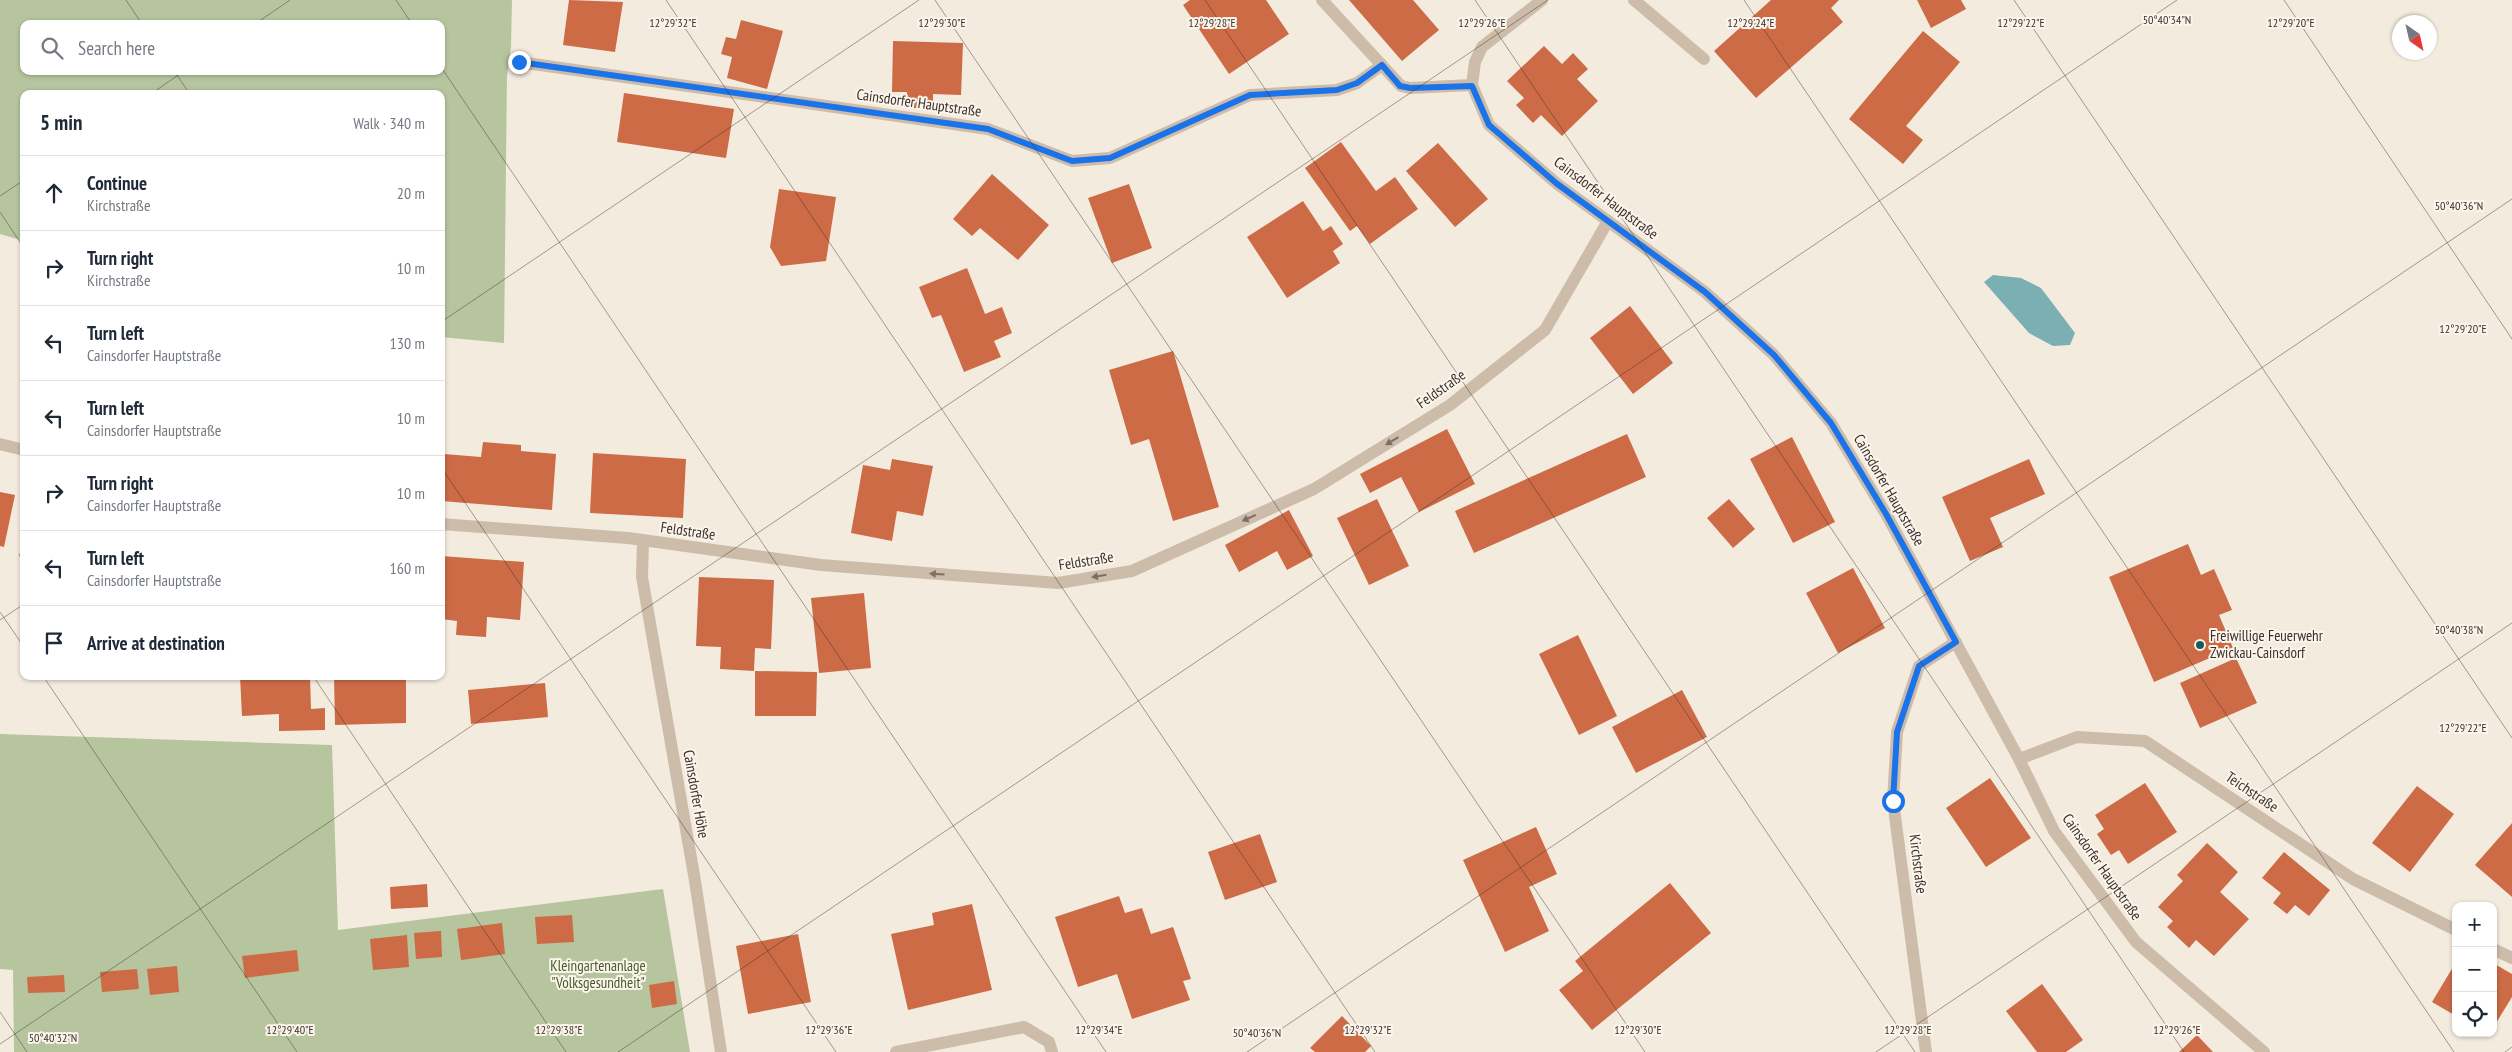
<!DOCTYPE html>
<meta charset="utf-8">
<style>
:root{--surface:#fff;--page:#f6f6f7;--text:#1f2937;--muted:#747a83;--line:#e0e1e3}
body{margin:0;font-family:"PT Sans Narrow",sans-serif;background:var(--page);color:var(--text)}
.controls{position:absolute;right:15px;bottom:15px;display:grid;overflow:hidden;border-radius:10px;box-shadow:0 1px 4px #0004}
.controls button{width:45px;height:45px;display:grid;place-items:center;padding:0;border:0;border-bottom:1px solid var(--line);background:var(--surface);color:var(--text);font:25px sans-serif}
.compass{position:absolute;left:2392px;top:15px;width:45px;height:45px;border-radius:50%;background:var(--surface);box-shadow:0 1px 4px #0004;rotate:146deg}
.stop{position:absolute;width:15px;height:15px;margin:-11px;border:4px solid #1a73e8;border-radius:50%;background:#fff}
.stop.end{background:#1a73e8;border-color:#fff;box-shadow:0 1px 5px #0008}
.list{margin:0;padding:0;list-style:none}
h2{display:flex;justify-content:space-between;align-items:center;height:65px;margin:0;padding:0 20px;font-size:21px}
h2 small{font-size:16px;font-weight:400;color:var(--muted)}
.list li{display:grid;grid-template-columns:32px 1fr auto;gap:15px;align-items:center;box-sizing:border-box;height:75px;padding:0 20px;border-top:1px solid var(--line)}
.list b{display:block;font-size:19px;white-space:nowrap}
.list p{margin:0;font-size:16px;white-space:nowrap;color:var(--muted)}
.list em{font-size:16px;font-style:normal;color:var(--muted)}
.icon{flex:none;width:28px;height:28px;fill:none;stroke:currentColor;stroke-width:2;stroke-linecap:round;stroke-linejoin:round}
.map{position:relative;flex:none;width:2512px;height:1052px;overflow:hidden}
.search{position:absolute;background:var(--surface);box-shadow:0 1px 4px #0004;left:20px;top:20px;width:425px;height:55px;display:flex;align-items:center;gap:12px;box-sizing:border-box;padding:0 18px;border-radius:10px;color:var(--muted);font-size:19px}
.panel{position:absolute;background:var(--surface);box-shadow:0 1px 4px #0004;left:20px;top:90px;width:425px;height:590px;border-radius:10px}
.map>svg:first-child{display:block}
</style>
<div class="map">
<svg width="2512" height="1052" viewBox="0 0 2512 1052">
<rect width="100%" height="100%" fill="#f4ebdf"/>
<!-- green -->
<g fill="#b6c59e" fill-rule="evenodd">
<path d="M 0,0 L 512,0 L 511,47 L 507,76 L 504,343 L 441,337 L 441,94 L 24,94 L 24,241 L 0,234 ZM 24,24 L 441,24 L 441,71 L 24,71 Z"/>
<path d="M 0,734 L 332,745 L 338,930 L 663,889 L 690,1052 L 14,1052 L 13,970 L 0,969 Z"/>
</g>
<!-- water -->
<path fill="#7cafb3" d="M 1993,275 L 2021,278 L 2041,288 L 2075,333 L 2070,345 L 2053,346 L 2029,333 L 1984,282 Z"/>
<!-- building -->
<g fill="#cc6b46">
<path d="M 569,0 L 623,2 L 615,52 L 563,45 Z"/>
<path d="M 1190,0 L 1266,0 L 1289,34 L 1229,74 L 1183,5 Z"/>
<path d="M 1349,0 L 1413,0 L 1439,30 L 1402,61 Z"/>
<path d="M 1771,0 L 1839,0 L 1831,8 L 1843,22 L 1756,98 L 1714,51 Z"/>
<path d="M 1917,0 L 1961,0 L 1966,9 L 1931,28 Z"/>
<path d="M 741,20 L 783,31 L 767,89 L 727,78 L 732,57 L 721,54 L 726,37 L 736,39 Z"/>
<path d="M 1923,31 L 1960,62 L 1906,126 L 1923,140 L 1903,164 L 1849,119 Z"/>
<path d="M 893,41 L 963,43 L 961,95 L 933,94 L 933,108 L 907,108 L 907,92 L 892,92 Z"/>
<path d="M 1544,46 L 1562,64 L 1573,53 L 1588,69 L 1577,79 L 1598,101 L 1562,136 L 1541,115 L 1533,123 L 1516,105 L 1524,98 L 1507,81 Z"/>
<path d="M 624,93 L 734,109 L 726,158 L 617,142 Z"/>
<path d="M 1341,142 L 1376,191 L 1395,177 L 1418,209 L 1370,244 L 1357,226 L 1350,231 L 1305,168 Z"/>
<path d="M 1438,143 L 1488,199 L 1455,227 L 1406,171 Z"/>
<path d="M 992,174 L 1049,225 L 1018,260 L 980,228 L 972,236 L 953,219 Z"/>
<path d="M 1129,184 L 1152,248 L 1112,263 L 1088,198 Z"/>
<path d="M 779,189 L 836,197 L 826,261 L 781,266 L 770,247 Z"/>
<path d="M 1303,201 L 1323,231 L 1331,226 L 1343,244 L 1333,251 L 1340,263 L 1287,298 L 1247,237 Z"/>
<path d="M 967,268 L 985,314 L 1002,307 L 1012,333 L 994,341 L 1001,357 L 964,372 L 941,315 L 932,318 L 919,287 Z"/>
<path d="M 1630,306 L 1673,363 L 1633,394 L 1590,338 Z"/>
<path d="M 1173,351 L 1219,507 L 1173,521 L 1149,439 L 1131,445 L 1109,370 Z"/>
<path d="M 1447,429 L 1475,484 L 1419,512 L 1401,477 L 1370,493 L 1360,474 Z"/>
<path d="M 1627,434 L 1646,477 L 1474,553 L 1455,511 Z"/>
<path d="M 1792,437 L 1835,522 L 1793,543 L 1750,459 Z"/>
<path d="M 441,438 L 445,438 L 444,454 L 481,457 L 483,442 L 521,445 L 521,451 L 556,454 L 552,510 L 441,501 Z"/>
<path d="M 593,453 L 686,459 L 683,518 L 590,513 Z"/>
<path d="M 892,459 L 933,466 L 923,516 L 897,511 L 892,541 L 851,533 L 863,465 L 890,470 Z"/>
<path d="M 2029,459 L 2045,494 L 1990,518 L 2003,547 L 1970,561 L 1942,497 Z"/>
<path d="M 0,492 L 15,495 L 4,547 L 0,546 Z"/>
<path d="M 1377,499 L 1409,566 L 1369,585 L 1337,518 Z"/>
<path d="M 1729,499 L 1755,529 L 1733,548 L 1707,518 Z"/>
<path d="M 1289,510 L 1313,556 L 1287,570 L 1277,551 L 1239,572 L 1225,545 Z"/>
<path d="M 24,539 L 24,557 L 19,556 Z"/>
<path d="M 2188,544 L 2201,575 L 2214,569 L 2232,610 L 2219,615 L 2233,648 L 2154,682 L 2109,577 Z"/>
<path d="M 441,556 L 524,562 L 520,620 L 487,617 L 486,637 L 456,635 L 457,621 L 441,619 Z"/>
<path d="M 1853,568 L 1885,628 L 1838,653 L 1806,593 Z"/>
<path d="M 699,577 L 774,580 L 771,649 L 755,648 L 754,671 L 720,669 L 721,647 L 696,646 Z"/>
<path d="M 864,593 L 871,668 L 819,673 L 811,598 Z"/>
<path d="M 1578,635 L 1617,716 L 1579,735 L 1539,654 Z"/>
<path d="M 2236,658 L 2257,703 L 2200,728 L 2180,683 Z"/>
<path d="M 755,671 L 817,672 L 816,716 L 755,716 Z"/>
<path d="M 240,676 L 310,676 L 311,709 L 325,708 L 325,730 L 279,731 L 279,714 L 242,716 Z"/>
<path d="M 334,676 L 406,679 L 406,723 L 335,725 Z"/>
<path d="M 545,683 L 548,717 L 471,724 L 468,690 Z"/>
<path d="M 1682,690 L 1707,737 L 1636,773 L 1612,727 Z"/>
<path d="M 1990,778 L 2031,838 L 1986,867 L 1946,808 Z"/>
<path d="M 2145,783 L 2177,832 L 2128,864 L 2119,850 L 2111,855 L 2097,834 L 2104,829 L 2095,815 Z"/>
<path d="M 2417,786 L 2454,814 L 2410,872 L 2372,843 Z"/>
<path d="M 2512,823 L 2512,897 L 2475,865 Z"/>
<path d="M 1536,827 L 1557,874 L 1529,887 L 1549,931 L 1505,952 L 1463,860 Z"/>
<path d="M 1260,834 L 1277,882 L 1225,900 L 1208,852 Z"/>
<path d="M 2207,843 L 2238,872 L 2220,892 L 2249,919 L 2214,956 L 2196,940 L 2189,948 L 2167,927 L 2173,921 L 2158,907 L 2183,881 L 2177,875 Z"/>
<path d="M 2284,852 L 2330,890 L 2309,916 L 2295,905 L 2287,914 L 2273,903 L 2281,893 L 2262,878 Z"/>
<path d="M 1670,883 L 1711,933 L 1592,1030 L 1559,990 L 1583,971 L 1575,961 Z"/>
<path d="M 427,884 L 428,907 L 391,909 L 390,887 Z"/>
<path d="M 1119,896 L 1125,913 L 1142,908 L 1151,934 L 1173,927 L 1191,979 L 1183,981 L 1190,1000 L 1132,1019 L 1117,974 L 1078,987 L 1055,917 Z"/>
<path d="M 972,904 L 992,990 L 908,1010 L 891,934 L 934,925 L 932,913 Z"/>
<path d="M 572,915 L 574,942 L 537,944 L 535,917 Z"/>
<path d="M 502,923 L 505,954 L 461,960 L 457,929 Z"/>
<path d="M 441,931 L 442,957 L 416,959 L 414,933 Z"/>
<path d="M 798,934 L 811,1002 L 748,1014 L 736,946 Z"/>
<path d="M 407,935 L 409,967 L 373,970 L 370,939 Z"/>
<path d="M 297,950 L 299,971 L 245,978 L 242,956 Z"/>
<path d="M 2456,962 L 2456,1016 L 2432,1002 Z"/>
<path d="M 2493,963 L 2512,974 L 2512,997 L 2493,1028 Z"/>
<path d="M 177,966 L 179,992 L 150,995 L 147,969 Z"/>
<path d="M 137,969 L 139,989 L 102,992 L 100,972 Z"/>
<path d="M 64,975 L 65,992 L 28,993 L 27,977 Z"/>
<path d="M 674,981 L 677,1004 L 652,1008 L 649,985 Z"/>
<path d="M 2042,984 L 2083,1040 L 2066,1052 L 2037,1052 L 2006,1011 Z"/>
<path d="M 1342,1016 L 1371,1046 L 1365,1052 L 1315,1052 L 1310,1048 Z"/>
<path d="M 2197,1035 L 2213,1052 L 2179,1052 Z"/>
</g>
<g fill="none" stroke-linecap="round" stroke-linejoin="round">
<!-- street -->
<g stroke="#cebcaa" stroke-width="12">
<path d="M 1322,0 L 1401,86 L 1410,88 L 1472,85"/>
<path d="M 1542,0 L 1482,47 L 1475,62 L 1472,85 L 1489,125 L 1556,183 L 1705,292 L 1774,355 L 1831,423 L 1886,514 L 2019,759 L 2054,831 L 2136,942 L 2264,1052"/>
<path d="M 1634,0 L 1704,59"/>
<path d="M 519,62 L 988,129 L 1072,161 L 1110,158 L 1250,95 L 1337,90 L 1357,83 L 1382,65"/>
<path d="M 0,444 L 24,450"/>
<path d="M 441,524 L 628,538 L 821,565 L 1058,583 L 1132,571 L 1314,489 L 1450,405 L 1545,330 L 1608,221"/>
<path d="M 643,541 L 642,577 L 695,881 L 721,1052"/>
<path d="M 2019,759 L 2077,737 L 2145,741 L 2353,879 L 2456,930"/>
<path d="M 2493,949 L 2512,958"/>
<path d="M 896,1052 L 1024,1027 L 1049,1042 L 1052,1052"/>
<path d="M 1926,1052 L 1893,801 L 1897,732 L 1919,666 L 1956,642"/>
</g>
</g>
<!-- one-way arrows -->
<defs><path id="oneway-solid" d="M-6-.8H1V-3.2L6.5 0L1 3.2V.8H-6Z" transform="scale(1.25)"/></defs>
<g fill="#7d6f64">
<use href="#oneway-solid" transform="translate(1392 441) rotate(149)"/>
<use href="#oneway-solid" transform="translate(1249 518) rotate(156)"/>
<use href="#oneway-solid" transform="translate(937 574) rotate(-176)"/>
<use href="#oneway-solid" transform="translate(1099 576) rotate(171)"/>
</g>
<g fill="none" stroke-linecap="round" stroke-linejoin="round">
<!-- route -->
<path stroke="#1a73e8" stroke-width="6" d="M 519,62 L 988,129 L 1072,161 L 1110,158 L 1250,95 L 1337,90 L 1357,83 L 1382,65 L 1400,86 L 1410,88 L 1472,86 L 1489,125 L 1556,183 L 1705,292 L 1774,355 L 1831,423 L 1886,514 L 1956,642 L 1919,666 L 1897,732 L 1893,801"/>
</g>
<!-- ticks -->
<path fill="none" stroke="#3b302a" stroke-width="1" stroke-opacity="0.45" d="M 126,0 L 142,24M 396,0 L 412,24M 666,0 L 1375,1052M 935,0 L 1645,1052M 1205,0 L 1915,1052M 1475,0 L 2184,1052M 1744,0 L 2454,1052M 2014,0 L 2512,738M 2284,0 L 2512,339M 255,24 L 290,0M 441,67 L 1106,1052M 174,71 L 190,94M 151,94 L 184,71M 0,196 L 24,180M 0,212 L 24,248M 441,322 L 919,0M 441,467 L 836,1052M 0,612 L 24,647M 0,620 L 24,604M 43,676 L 297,1052M 313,676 L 566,1052M 0,1012 L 27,1052M 0,1044 L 1548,0M 618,1052 L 2177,0M 1247,1052 L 2512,199M 1876,1052 L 2512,623M 2505,1052 L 2512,1047"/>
<!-- markers -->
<circle fill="#1d595f" stroke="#fbf5ec" stroke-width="2" cx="2200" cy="645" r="5"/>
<g text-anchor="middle" stroke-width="4" stroke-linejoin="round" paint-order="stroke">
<!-- street labels -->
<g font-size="15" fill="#3b302a" stroke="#fbf5ec">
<text transform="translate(919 103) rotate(8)" y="5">Cainsdorfer Hauptstraße</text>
<text transform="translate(1606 198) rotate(37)" y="5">Cainsdorfer Hauptstraße</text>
<text transform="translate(1441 389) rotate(-35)" y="5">Feldstraße</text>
<text transform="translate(1889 490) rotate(60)" y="5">Cainsdorfer Hauptstraße</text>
<text transform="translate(688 531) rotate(8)" y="5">Feldstraße</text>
<text transform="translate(1086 561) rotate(-9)" y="5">Feldstraße</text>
<text transform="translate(2252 792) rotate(34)" y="5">Teichstraße</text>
<text transform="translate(696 794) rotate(80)" y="5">Cainsdorfer Höhe</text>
<text transform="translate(1918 864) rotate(83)" y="5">Kirchstraße</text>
<text transform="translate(2102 867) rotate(55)" y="5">Cainsdorfer Hauptstraße</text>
</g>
<!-- poi labels -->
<g font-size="15" fill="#3b302a" stroke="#fbf5ec" text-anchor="start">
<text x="2210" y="641">Freiwillige Feuerwehr<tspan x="2210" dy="17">Zwickau-Cainsdorf</tspan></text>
</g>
<!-- park labels -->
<g font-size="15" fill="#485b2c" stroke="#fbf5ec">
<text x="598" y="971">Kleingartenanlage<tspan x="598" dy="17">"Volksgesundheit"</tspan></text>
</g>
</g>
<g font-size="12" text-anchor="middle" fill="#3b302a" stroke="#fbf5ec" stroke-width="4" stroke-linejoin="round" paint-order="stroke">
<text x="2167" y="24">50°40'34"N</text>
<text x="673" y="27">12°29'32"E</text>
<text x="942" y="27">12°29'30"E</text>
<text x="1212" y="27">12°29'28"E</text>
<text x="1482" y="27">12°29'26"E</text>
<text x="2021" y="27">12°29'22"E</text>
<text x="1751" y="27">12°29'24"E</text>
<text x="2291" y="27">12°29'20"E</text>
<text x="2459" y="210">50°40'36"N</text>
<text x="2463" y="333">12°29'20"E</text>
<text x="2459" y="634">50°40'38"N</text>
<text x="2463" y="732">12°29'22"E</text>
<text x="290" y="1034">12°29'40"E</text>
<text x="559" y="1034">12°29'38"E</text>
<text x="829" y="1034">12°29'36"E</text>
<text x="1099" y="1034">12°29'34"E</text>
<text x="1368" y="1034">12°29'32"E</text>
<text x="1638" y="1034">12°29'30"E</text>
<text x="1908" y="1034">12°29'28"E</text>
<text x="2177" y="1034">12°29'26"E</text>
<text x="1257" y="1037">50°40'36"N</text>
<text x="53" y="1042">50°40'32"N</text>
</g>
</svg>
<div class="controls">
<button>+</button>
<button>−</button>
<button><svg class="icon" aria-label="locate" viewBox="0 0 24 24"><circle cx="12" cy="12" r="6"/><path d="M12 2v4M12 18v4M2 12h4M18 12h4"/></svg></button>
</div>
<svg class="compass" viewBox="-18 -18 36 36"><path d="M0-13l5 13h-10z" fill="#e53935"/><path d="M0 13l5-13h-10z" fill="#747a83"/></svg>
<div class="stop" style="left:1893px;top:801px"></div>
<div class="stop end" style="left:519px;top:62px"></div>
<div class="search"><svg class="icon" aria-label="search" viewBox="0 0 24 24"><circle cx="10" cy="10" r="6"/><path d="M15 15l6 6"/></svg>Search here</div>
<section class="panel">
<h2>5 min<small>Walk · 340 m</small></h2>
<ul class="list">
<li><svg class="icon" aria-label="ahead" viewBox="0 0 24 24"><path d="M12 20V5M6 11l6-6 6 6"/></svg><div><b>Continue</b><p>Kirchstraße</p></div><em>20 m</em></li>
<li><svg class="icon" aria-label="right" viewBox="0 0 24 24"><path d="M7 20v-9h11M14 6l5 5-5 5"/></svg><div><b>Turn right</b><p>Kirchstraße</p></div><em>10 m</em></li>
<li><svg class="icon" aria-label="left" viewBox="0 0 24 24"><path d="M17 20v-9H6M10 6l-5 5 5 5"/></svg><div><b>Turn left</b><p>Cainsdorfer Hauptstraße</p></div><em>130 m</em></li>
<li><svg class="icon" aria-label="left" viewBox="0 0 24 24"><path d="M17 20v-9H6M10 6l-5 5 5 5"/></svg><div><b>Turn left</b><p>Cainsdorfer Hauptstraße</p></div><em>10 m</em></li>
<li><svg class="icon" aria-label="right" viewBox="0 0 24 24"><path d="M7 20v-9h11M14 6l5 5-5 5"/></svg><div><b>Turn right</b><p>Cainsdorfer Hauptstraße</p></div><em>10 m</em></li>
<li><svg class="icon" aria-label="left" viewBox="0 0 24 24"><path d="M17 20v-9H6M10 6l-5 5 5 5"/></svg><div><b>Turn left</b><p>Cainsdorfer Hauptstraße</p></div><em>160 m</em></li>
<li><svg class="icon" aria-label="arrive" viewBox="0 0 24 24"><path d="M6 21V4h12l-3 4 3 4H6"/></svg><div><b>Arrive at destination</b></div></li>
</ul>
</section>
</div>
